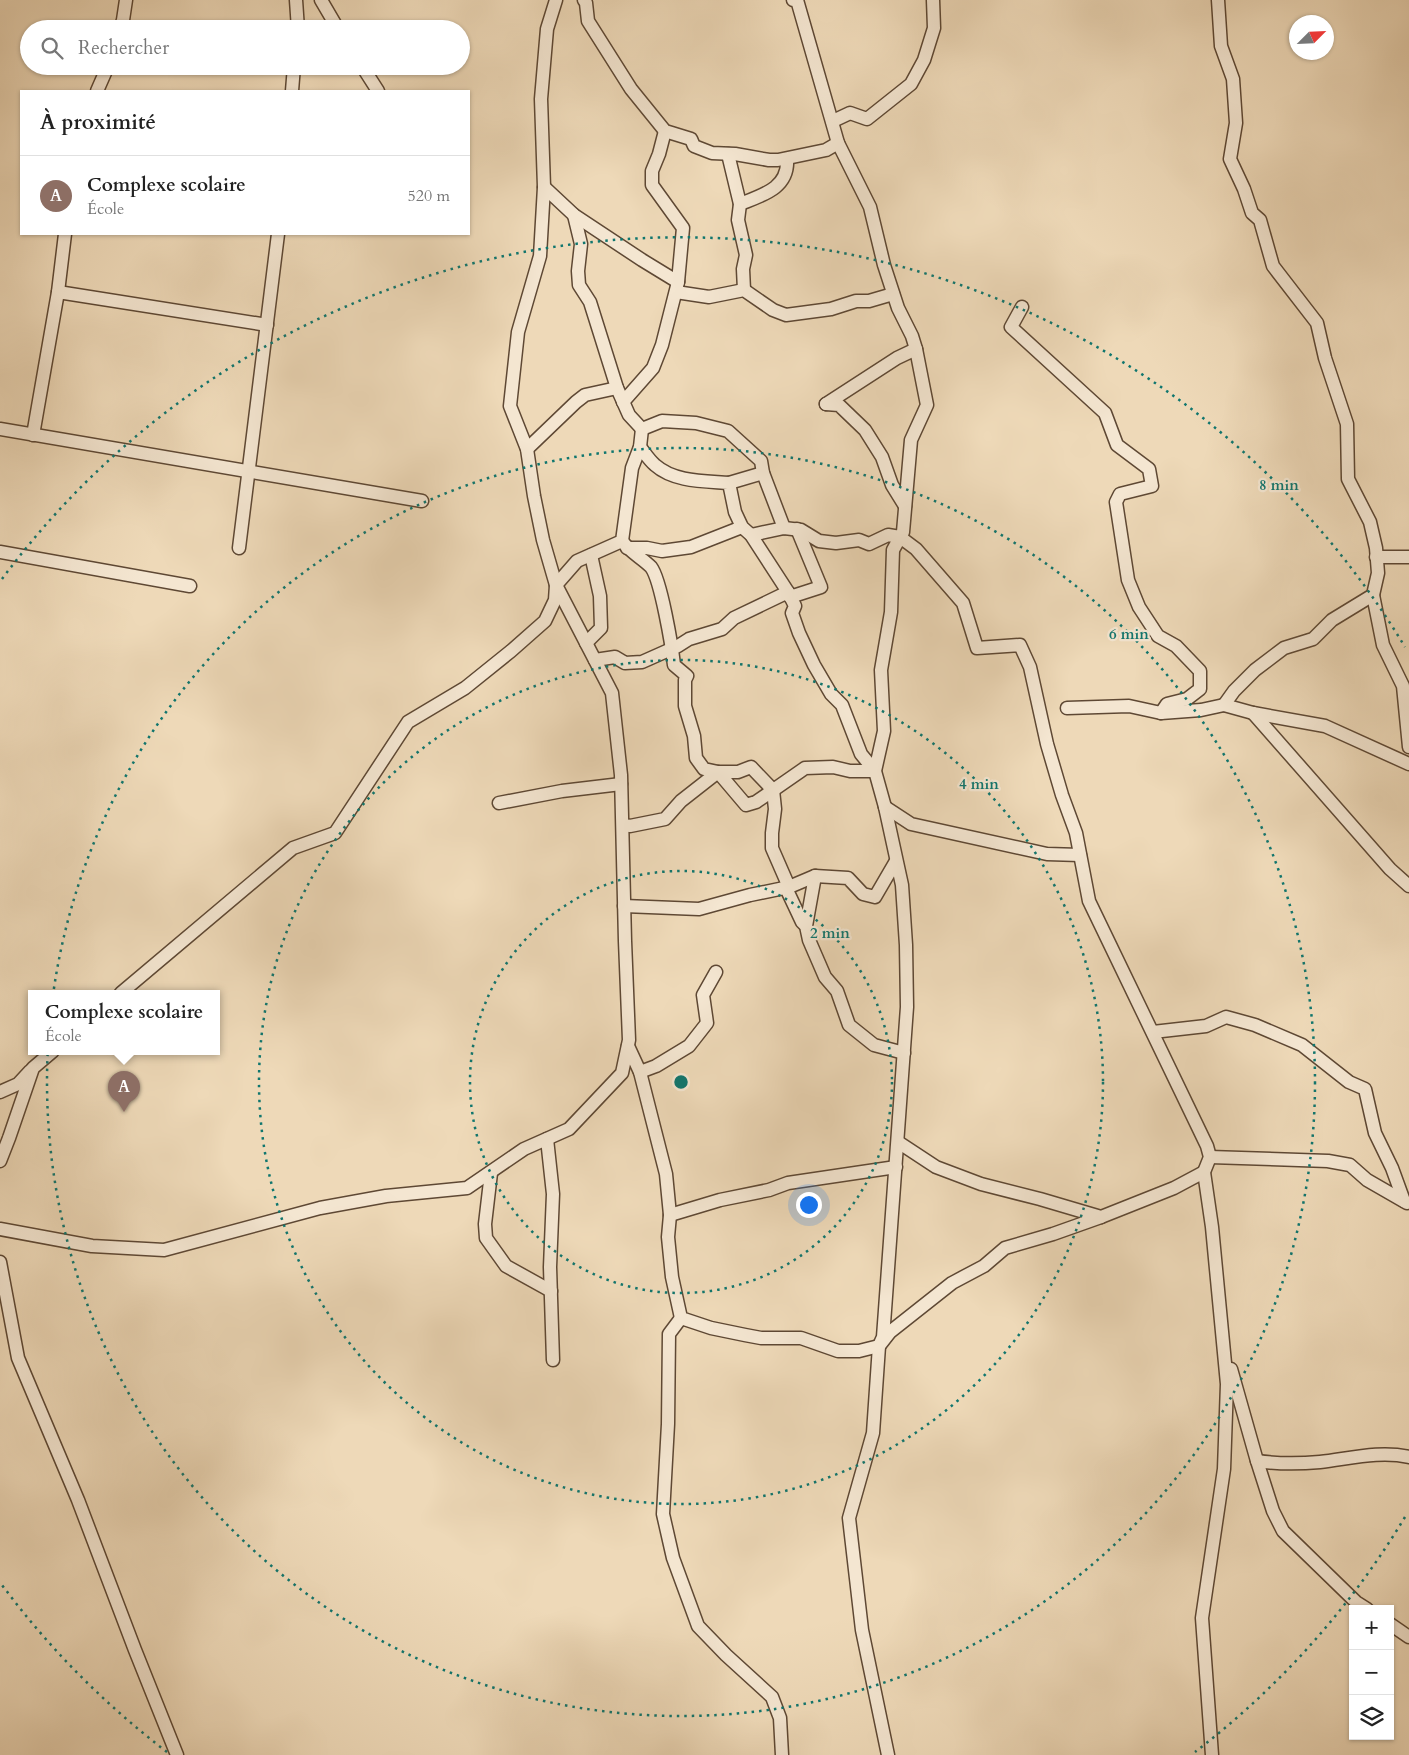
<!DOCTYPE html>
<html lang="fr">
<meta charset="utf-8">
<style>
:root{--surface:#fff;--page:#f6f6f6;--text:#222;--muted:#767676;--line:#e0e0e0;--accent:#8f2418}
body{margin:0;font-family:Cardo,serif;background:var(--page);color:var(--text)}
.controls{position:absolute;right:15px;bottom:15px;display:grid;overflow:hidden;border-radius:0px;box-shadow:0 1px 4px #0004}
.controls button{width:45px;height:45px;display:grid;place-items:center;padding:0;border:0;border-bottom:1px solid var(--line);background:var(--surface);color:var(--text);font:25px sans-serif}
.compass{position:absolute;left:1289px;top:15px;width:45px;height:45px;border-radius:50%;background:var(--surface);box-shadow:0 1px 4px #0004;rotate:66deg}
.you{position:absolute;left:808px;top:1204px;width:18px;height:18px;margin:-12px;border:4px solid #fff;border-radius:50%;background:#1a73e8;box-shadow:0 0 0 8px #1a73e833}
.badge{display:grid;place-items:center;width:32px;height:32px;border-radius:50%;background:var(--accent);color:#fff;font-size:16px;font-weight:700}
.pin{position:absolute;translate:-50% -41px;filter:drop-shadow(0 1px 2px #0008)}
.pin::after{content:'';position:absolute;top:26px;width:18px;height:15px;background:inherit;clip-path:polygon(0 0,100% 0,50% 100%)}
.popup{position:absolute;left:28px;top:990px;width:192px;height:65px;box-sizing:border-box;display:grid;place-content:center;border-radius:0px;background:var(--surface);filter:drop-shadow(0 1px 4px #0005);font-size:16px;white-space:nowrap;color:var(--muted)}
.popup b{font-size:19px;color:var(--text)}
.popup::after{content:'';position:absolute;left:50%;top:100%;margin-left:-10px;border:10px solid transparent;border-top-color:var(--surface)}
.list{margin:0;padding:0;list-style:none}
h2{display:flex;justify-content:space-between;align-items:center;height:65px;margin:0;padding:0 20px;font-size:21px}
h2 small{font-size:16px;font-weight:400;color:var(--muted)}
.list li{display:grid;grid-template-columns:32px 1fr auto;gap:15px;align-items:center;box-sizing:border-box;height:80px;padding:0 20px;border-top:1px solid var(--line)}
.list b{display:block;font-size:19px;white-space:nowrap}
.list p{margin:0;font-size:16px;white-space:nowrap;color:var(--muted)}
.list em{font-size:16px;font-style:normal;color:var(--muted)}
.icon{flex:none;width:28px;height:28px;fill:none;stroke:currentColor;stroke-width:2;stroke-linecap:round;stroke-linejoin:round}
.map{position:relative;flex:none;width:1409px;height:1755px;overflow:hidden}
.search{position:absolute;background:var(--surface);box-shadow:0 1px 4px #0004;left:20px;top:20px;width:450px;height:55px;display:flex;align-items:center;gap:12px;box-sizing:border-box;padding:0 18px;border-radius:28px;color:var(--muted);font-size:19px}
.panel{position:absolute;background:var(--surface);box-shadow:0 1px 4px #0004;left:20px;top:90px;width:450px;height:145px;border-radius:0px}
.map>svg:first-child{display:block}
</style>
<div class="map">
<svg width="1409" height="1755" viewBox="0 0 1409 1755">
<rect width="100%" height="100%" fill="#eed9b8"/>
<filter id="stains"><feTurbulence type="fractalNoise" baseFrequency=".004" numOctaves="4"/><feColorMatrix values="0 0 0 0 .2 0 0 0 0 .09 0 0 0 0 .02 0 0 0 .5 -.17"/></filter>
<radialGradient id="worn" r=".72"><stop offset=".6" stop-color="#630" stop-opacity="0"/><stop offset="1" stop-color="#630" stop-opacity=".3"/></radialGradient>
<g fill="none" stroke-linecap="round" stroke-linejoin="round">
<defs>
<g id="minor">
<path d="M 296,0 L 298,29"/>
<path d="M 321,0 L 338,29"/>
<path d="M 584,0 L 586,3 L 588,21 L 631,89 L 665,131 L 691,139 L 694,146 L 712,153 L 735,154 L 769,160 L 778,160 L 826,150 L 838,143"/>
<path d="M 793,0 L 797,0 L 838,143 L 870,207 L 884,265 L 898,308 L 912,336 L 916,349 L 927,405 L 911,440 L 903,532 L 893,550 L 891,612 L 881,670 L 884,731 L 875,771 L 885,807 L 902,885 L 906,945 L 907,1007 L 885,1310 L 883,1337 L 879,1346 L 873,1433 L 849,1518 L 862,1630 L 888,1755"/>
<path d="M 1218,0 L 1221,46 L 1233,79 L 1236,123 L 1230,159 L 1244,189 L 1252,213 L 1260,220 L 1273,266 L 1317,323 L 1325,358 L 1347,424 L 1348,479 L 1370,522 L 1376,548 L 1378,573 L 1373,595 L 1332,620 L 1313,639 L 1284,648 L 1255,670 L 1234,691 L 1224,705 L 1253,713 L 1325,726 L 1409,764"/>
<path d="M 120,29 L 123,20 L 126,0"/>
<path d="M 362,66 L 378,91"/>
<path d="M 97,91 L 108,66"/>
<path d="M 292,91 L 294,66"/>
<path d="M 833,121 L 850,113 L 867,119 L 911,84 L 924,60 L 934,28 L 933,0"/>
<path d="M 665,131 L 659,154 L 652,171 L 652,185 L 683,228 L 678,282"/>
<path d="M 728,154 L 740,204 L 738,220 L 746,255 L 743,269 L 744,290"/>
<path d="M 544,187 L 574,215 L 642,260 L 678,282 L 662,345 L 653,368 L 623,402"/>
<path d="M 740,204 C 763,195 789,188 787,159"/>
<path d="M 574,215 L 581,244 L 578,271 L 579,285 L 590,302 L 617,388 L 629,415 L 642,429"/>
<path d="M 58,292 L 267,325"/>
<path d="M 676,292 L 709,297 L 744,290 L 773,310 L 786,315 L 831,309 L 856,301 L 869,301 L 893,294"/>
<path d="M 1022,307 L 1011,327 L 1105,413 L 1117,445 L 1149,469 L 1152,486 L 1120,494 L 1116,502 L 1128,580 L 1139,607 L 1158,636 L 1176,646 L 1200,671 L 1200,689 L 1187,699 L 1167,704 L 1161,713"/>
<path d="M 826,404 L 839,405 L 865,430 L 882,457 L 892,485 L 905,506"/>
<path d="M 826,404 L 897,358 L 916,349"/>
<path d="M 0,429 L 422,501"/>
<path d="M 642,429 L 662,421 L 696,423 L 728,431 L 761,461 L 763,473 L 784,528"/>
<path d="M 33,435 L 58,292 L 65,234"/>
<path d="M 527,449 L 576,402 L 585,395 L 617,388"/>
<path d="M 729,483 L 763,473"/>
<path d="M 751,535 L 784,528 L 801,530 L 819,541 L 836,543 L 859,540 L 869,544 L 888,535 L 900,537 L 916,549 L 963,603 L 977,648 L 1020,645 L 1030,667 L 1047,744 L 1062,795 L 1076,833 L 1089,901 L 1207,1146 L 1210,1157 L 1204,1172 L 1212,1227 L 1227,1384 L 1224,1469 L 1202,1618 L 1212,1755"/>
<path d="M 622,541 C 630,552 642,558 651,567 C 661,580 672,647 674,665 L 687,676 L 685,680 L 685,706 L 694,736 L 696,758 L 704,769 L 718,772 L 746,805 L 756,802 L 805,768 L 833,767 L 850,771 L 875,771 L 861,754 L 842,705 L 831,694 L 814,665 L 799,633 L 792,613 L 795,606 L 788,592 L 751,535 L 742,527 L 735,512 L 729,483 C 704,481 674,482 655,465 C 649,460 644,452 640,447"/>
<path d="M 239,548 L 278,234"/>
<path d="M 627,548 L 647,548 L 662,551 L 691,547 L 742,527"/>
<path d="M 0,552 L 190,586"/>
<path d="M 1376,557 L 1409,557"/>
<path d="M 1373,595 L 1383,645 L 1403,686 L 1409,747"/>
<path d="M 790,597 L 821,587 L 797,529"/>
<path d="M 586,643 L 601,628 L 600,596 L 591,555"/>
<path d="M 595,660 L 615,657 L 625,663 L 642,662 L 678,646 L 689,639 L 722,629 L 734,618 L 788,592"/>
<path d="M 1067,708 L 1129,706 L 1161,713 L 1201,710 L 1224,705"/>
<path d="M 1253,713 L 1390,869 L 1409,886"/>
<path d="M 499,803 L 562,791 L 621,784"/>
<path d="M 885,807 L 911,824 L 1047,854 L 1080,855"/>
<path d="M 623,825 L 630,826 L 665,819 L 681,801 L 718,772 L 738,772 L 751,767 L 773,790 L 775,809 L 772,833 L 772,848 L 789,887"/>
<path d="M 786,888 L 802,922 L 806,926 L 809,940 L 825,977 L 837,991 L 849,1025 L 874,1045 L 904,1053"/>
<path d="M 624,906 L 699,909 L 750,895 L 789,887 L 815,876 L 848,878 L 863,894 L 875,897 L 896,861"/>
<path d="M 806,926 L 815,876"/>
<path d="M 121,993 L 293,848 L 335,833 L 408,722 L 465,688 L 511,651 L 545,621 L 555,600 L 556,585 L 577,561 L 622,541 L 632,468 L 640,447 L 642,429"/>
<path d="M 1153,1032 L 1206,1026 L 1226,1017 L 1255,1025 L 1302,1045 L 1349,1082 L 1365,1089 L 1375,1133 L 1392,1168 L 1404,1201"/>
<path d="M 628,1046 L 640,1072 L 666,1174 L 670,1215 L 668,1237 L 672,1277 L 681,1318 L 711,1328 L 745,1335 L 761,1338 L 801,1338 L 838,1351 L 859,1351 L 879,1346 L 890,1332 L 952,1283 L 984,1266 L 1005,1248 L 1053,1234 L 1101,1217"/>
<path d="M 640,1072 L 656,1066 L 689,1046 L 707,1023 L 703,995 L 716,972"/>
<path d="M 0,1092 L 18,1084 L 30,1071"/>
<path d="M 547,1139 L 553,1194 L 550,1267 L 553,1360"/>
<path d="M 898,1142 L 936,1167 L 981,1184 L 1040,1199 L 1101,1217 L 1174,1188 L 1204,1172"/>
<path d="M 1210,1157 L 1328,1161 L 1350,1165 L 1367,1180 L 1407,1203"/>
<path d="M 0,1161 L 9,1138 L 33,1068 L 53,1051"/>
<path d="M 491,1173 L 485,1224 L 486,1238 L 506,1266 L 551,1291"/>
<path d="M 670,1215 L 720,1200 L 769,1190 L 788,1183 L 896,1167"/>
<path d="M 0,1229 L 92,1246 L 164,1250 L 320,1208 L 386,1196 L 467,1188 L 524,1149 L 569,1129 L 622,1073 L 629,1040 L 625,941 L 621,775 L 612,693 L 556,585 L 543,540 L 534,496 L 527,449 L 510,406 L 518,332 L 540,256 L 544,187 L 541,99 L 547,29 L 556,0"/>
<path d="M 0,1262 L 18,1358 L 78,1500 L 135,1650 L 177,1755"/>
<path d="M 681,1318 L 669,1334 L 668,1424 L 663,1514 L 673,1558 L 698,1626 L 726,1655 L 772,1697 L 780,1718 L 782,1755"/>
<path d="M 1231,1369 L 1257,1461 L 1273,1511 L 1283,1531 L 1356,1602 L 1367,1609"/>
<path d="M 1257,1461 C 1278,1464 1298,1464 1320,1462 C 1348,1459 1380,1450 1409,1457"/>
<path d="M 1390,1624 L 1409,1637"/>
</g>
</defs>
<!-- minor casing -->
<use href="#minor" stroke="#5e4834" stroke-width="15"/>
<!-- minor -->
<use href="#minor" stroke="#f4e6d1" stroke-width="12"/>
</g>
<!-- distance rings -->
<g fill="none" stroke="#0f766e" stroke-width="2.5" stroke-dasharray="2.5 5">
<circle cx="681" cy="1082" r="211"/>
<circle cx="681" cy="1082" r="422"/>
<circle cx="681" cy="1082" r="634"/>
<path d="M1405 1517A845 845 0 0 1 1195 1752M167 1752A845 845 0 0 1 2 1585M2 579A845 845 0 0 1 1405 647"/>
</g>
<circle cx="681" cy="1082" r="8" fill="#0f766e" stroke="#f4e6d1" stroke-width="2.5"/>
<g font-size="15" text-anchor="middle" font-weight="bold" fill="#0f766e" stroke="#f4e6d1" stroke-width="4.5" stroke-linejoin="round" paint-order="stroke">
<text x="1279" y="490">8 min</text>
<text x="1129" y="639">6 min</text>
<text x="979" y="789">4 min</text>
<text x="830" y="938">2 min</text>
</g>
<rect width="100%" height="100%" filter="url(#stains)"/>
<rect width="100%" height="100%" fill="url(#worn)"/>
</svg>
<div class="controls">
<button>+</button>
<button>−</button>
<button><svg class="icon" aria-label="layers" viewBox="0 0 24 24"><path d="M12 4l9 5-9 5-9-5zM3 14l9 5 9-5"/></svg></button>
</div>
<svg class="compass" viewBox="-18 -18 36 36"><path d="M0-13l5 13h-10z" fill="#e53935"/><path d="M0 13l5-13h-10z" fill="#767676"/></svg>
<div class="you"></div>
<div class="pin badge" style="left:124px;top:1112px;background:#8d6e63">A</div>
<div class="popup"><b>Complexe scolaire</b>École</div>
<div class="search"><svg class="icon" aria-label="search" viewBox="0 0 24 24"><circle cx="10" cy="10" r="6"/><path d="M15 15l6 6"/></svg>Rechercher</div>
<section class="panel">
<h2>À proximité<small></small></h2>
<ul class="list">
<li><span class="badge" style="background:#8d6e63">A</span><div><b>Complexe scolaire</b><p>École</p></div><em>520 m</em></li>
</ul>
</section>
</div>
